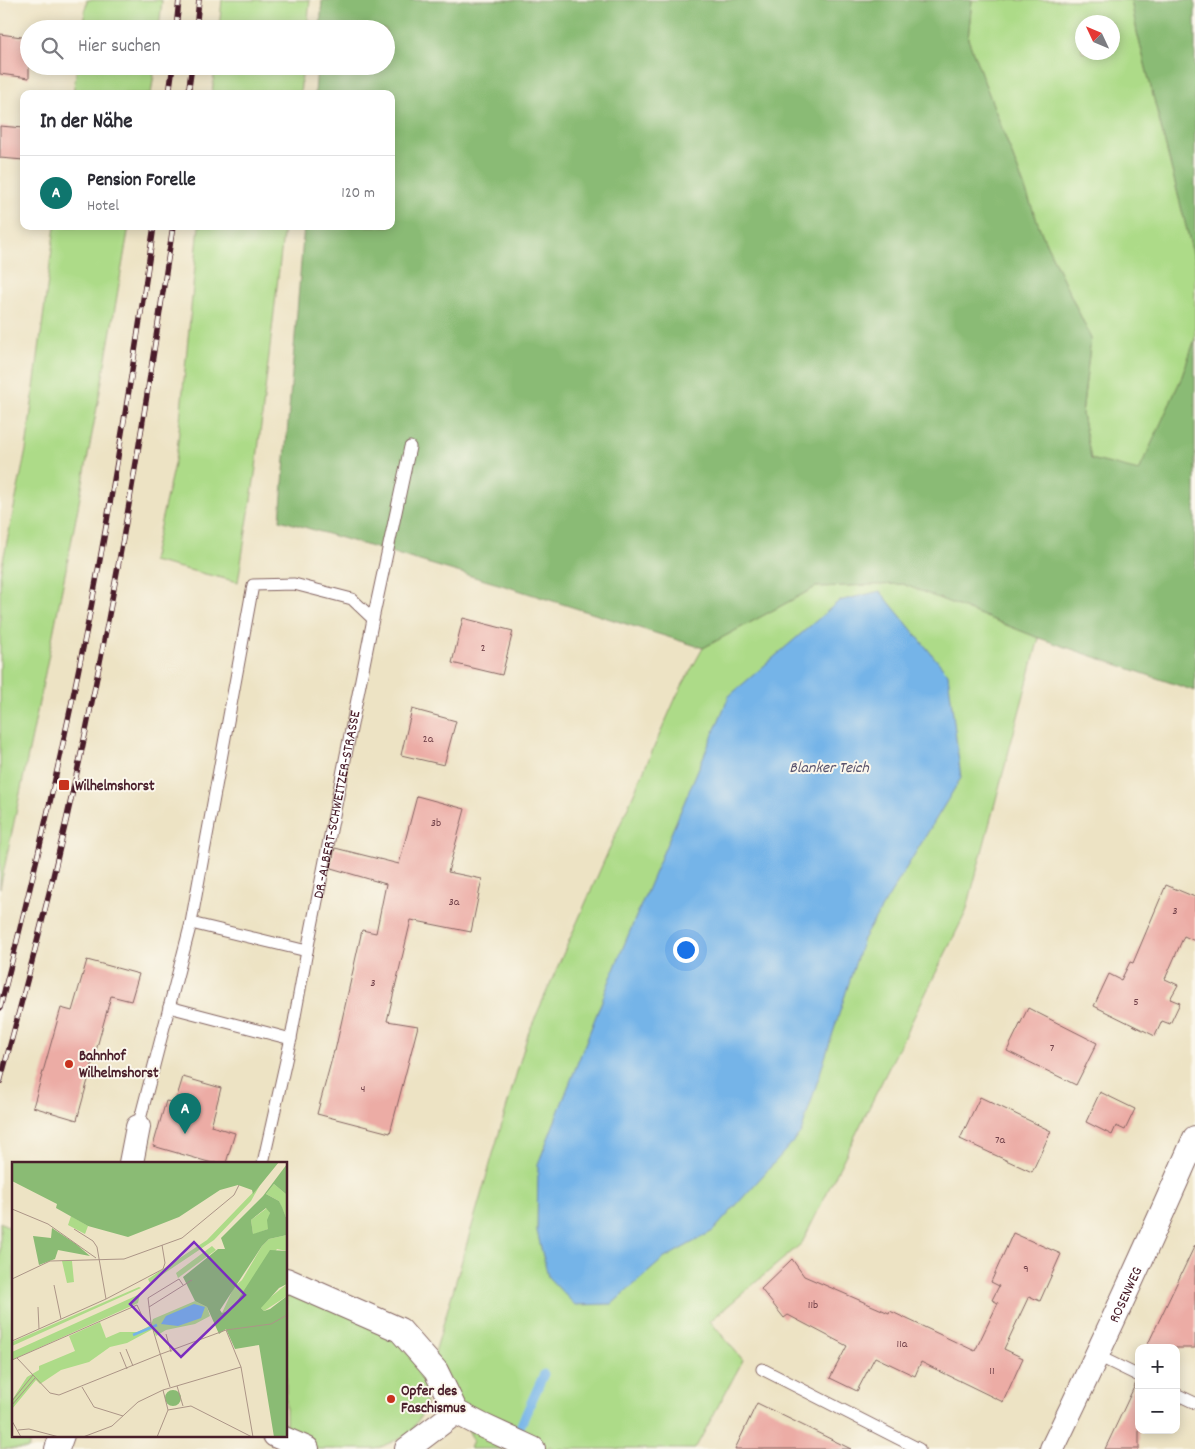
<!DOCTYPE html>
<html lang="de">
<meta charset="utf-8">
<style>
:root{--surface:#fff;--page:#f7f7f7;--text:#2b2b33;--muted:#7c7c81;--line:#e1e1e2;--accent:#0f766e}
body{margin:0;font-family:Dekko,sans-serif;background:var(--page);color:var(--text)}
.controls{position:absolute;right:15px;bottom:15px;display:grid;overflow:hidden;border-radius:10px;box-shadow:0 2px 12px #0003}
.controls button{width:45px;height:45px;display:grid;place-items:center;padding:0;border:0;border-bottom:1px solid var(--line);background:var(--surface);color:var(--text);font:25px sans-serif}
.compass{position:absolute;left:1075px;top:15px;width:45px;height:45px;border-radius:50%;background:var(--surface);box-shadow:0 2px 12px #0003;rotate:314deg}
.you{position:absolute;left:685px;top:949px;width:18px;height:18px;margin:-12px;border:4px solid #fff;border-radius:50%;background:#1a73e8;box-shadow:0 0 0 8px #1a73e833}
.badge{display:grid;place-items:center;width:32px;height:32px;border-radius:50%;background:var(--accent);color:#fff;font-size:16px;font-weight:700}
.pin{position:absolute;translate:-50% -41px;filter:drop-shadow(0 1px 2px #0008)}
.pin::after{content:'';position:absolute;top:26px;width:18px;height:15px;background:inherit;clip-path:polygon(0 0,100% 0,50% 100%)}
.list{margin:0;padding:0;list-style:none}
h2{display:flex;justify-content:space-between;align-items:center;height:65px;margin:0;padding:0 20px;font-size:21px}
h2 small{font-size:16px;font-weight:400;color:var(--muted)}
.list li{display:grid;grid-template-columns:32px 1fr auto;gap:15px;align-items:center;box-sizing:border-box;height:75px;padding:0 20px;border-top:1px solid var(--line)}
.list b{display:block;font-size:19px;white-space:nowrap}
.list p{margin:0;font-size:16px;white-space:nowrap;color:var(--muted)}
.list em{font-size:16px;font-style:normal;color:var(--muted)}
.icon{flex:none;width:28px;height:28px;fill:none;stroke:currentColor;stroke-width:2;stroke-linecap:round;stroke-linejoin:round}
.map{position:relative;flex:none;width:1195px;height:1449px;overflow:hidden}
.search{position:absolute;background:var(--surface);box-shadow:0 2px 12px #0003;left:20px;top:20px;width:375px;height:55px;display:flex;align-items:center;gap:12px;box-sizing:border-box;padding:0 18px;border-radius:28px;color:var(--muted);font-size:19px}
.panel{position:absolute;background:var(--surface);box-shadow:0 2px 12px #0003;left:20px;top:90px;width:375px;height:140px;border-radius:10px}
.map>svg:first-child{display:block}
</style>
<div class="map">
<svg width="1195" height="1449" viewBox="0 0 1195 1449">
<rect width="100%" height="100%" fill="#fbf7ec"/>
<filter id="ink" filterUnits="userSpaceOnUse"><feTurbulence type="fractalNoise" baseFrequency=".02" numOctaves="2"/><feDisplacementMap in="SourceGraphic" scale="10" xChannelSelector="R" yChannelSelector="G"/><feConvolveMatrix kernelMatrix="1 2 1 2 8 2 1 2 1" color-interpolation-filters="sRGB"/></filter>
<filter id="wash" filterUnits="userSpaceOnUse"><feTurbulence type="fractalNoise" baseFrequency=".0096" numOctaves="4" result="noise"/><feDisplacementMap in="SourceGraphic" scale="20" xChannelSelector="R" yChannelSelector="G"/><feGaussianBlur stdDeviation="1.12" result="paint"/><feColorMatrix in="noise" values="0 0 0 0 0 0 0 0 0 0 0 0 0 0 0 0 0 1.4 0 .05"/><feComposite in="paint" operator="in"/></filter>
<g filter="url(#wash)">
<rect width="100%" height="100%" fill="#ede3c4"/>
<!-- green -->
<g fill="#addb88" stroke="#7c7d5a" fill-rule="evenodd">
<path d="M 87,0 L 162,0 L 159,29 L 82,29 Z"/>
<path d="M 222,0 L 310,0 L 307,29 L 219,29 Z"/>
<path d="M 972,0 L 1131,0 L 1137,32 L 1195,262 L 1195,339 L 1181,379 L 1139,472 L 1091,459 L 1082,414 L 1091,338 L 1044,239 L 968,39 ZM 1082,22 L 1112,22 L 1112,52 L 1082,52 Z"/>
<path d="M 77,66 L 155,66 L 151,94 L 73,94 Z"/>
<path d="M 215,66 L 303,66 L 300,94 L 212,94 Z"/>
<path d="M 55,226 L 129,226 C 92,448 47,668 0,888 L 0,575 L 26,450 Z"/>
<path d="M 199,226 L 284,226 L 256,468 L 238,582 L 152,561 L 177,451 Z"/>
<path d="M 903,584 L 1039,638 L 966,912 L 802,1243 L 710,1321 L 743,1360 L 695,1449 L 555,1449 L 549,1446 L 548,1449 L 470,1449 L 473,1440 L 434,1356 L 528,1034 L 677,695 L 703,648 L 816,587 Z"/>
<path d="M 0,1222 L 14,1230 L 14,1435 L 32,1435 L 28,1449 L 0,1449 Z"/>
<path d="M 286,1282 L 391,1335 L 423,1370 L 426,1407 L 410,1434 L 376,1449 L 307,1449 L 286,1435 Z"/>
</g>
<!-- forest -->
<g fill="#8abb74" stroke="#6a6d50">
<path d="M 322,0 L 972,0 L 968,39 L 1044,239 L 1091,338 L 1082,414 L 1091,459 L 1139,471 L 1181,379 L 1195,339 L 1195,691 L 1039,638 L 903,584 L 816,587 L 703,648 L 505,586 L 280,520 L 304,226 L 391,226 L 391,94 L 315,94 L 317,66 L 386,66 L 386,29 L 320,29 Z"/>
<path d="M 1131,0 L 1195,0 L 1195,262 L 1137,32 Z"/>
</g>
<!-- water -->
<path fill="#75b4e8" stroke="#606a8a" d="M 880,591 L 948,674 L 961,778 L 863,939 L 801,1133 L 713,1231 L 663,1259 L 612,1304 L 575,1305 L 548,1277 L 537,1231 L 538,1164 L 619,957 L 729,696 L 839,601 Z"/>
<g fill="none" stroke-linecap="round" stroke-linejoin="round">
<!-- stream -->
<path stroke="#75b4e8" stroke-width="9" d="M 514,1440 L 544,1374"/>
</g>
<g id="blocks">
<!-- building -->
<g fill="#ecaca5">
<path d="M 0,34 L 29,38 L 29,78 L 0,74 Z"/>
<path d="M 0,126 L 24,128 L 24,160 L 0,158 Z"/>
<path d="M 463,618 L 513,631 L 502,675 L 452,663 Z"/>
<path d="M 412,709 L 456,721 L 444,765 L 401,755 Z"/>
<path d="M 417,796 L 465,809 L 448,872 L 482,879 L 471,932 L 411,920 L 387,1021 L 418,1026 L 390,1133 L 317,1114 L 334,1051 L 335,1051 L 362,930 L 376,933 L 386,884 L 331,868 L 335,848 L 399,864 Z"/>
<path d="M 1166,885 L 1195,897 L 1195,941 L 1184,936 L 1165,979 L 1178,985 L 1170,999 L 1180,1003 L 1170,1024 L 1162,1021 L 1155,1036 L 1094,1006 L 1109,974 L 1121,980 L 1130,962 L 1133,963 Z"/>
<path d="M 87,960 L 139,974 L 131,1001 L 111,996 L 77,1120 L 33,1107 L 61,1008 L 72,1011 Z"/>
<path d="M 1028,1008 L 1097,1043 L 1076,1085 L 1007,1051 Z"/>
<path d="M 183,1077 L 221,1088 L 211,1126 L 235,1133 L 226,1163 L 212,1163 L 153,1146 L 166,1101 L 175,1103 Z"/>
<path d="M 1100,1092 L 1135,1109 L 1125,1130 L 1116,1126 L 1112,1135 L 1086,1122 Z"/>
<path d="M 980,1097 L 1051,1131 L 1032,1172 L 960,1139 Z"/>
<path d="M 1013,1233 L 1061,1254 L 1040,1301 L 1029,1296 L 1004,1349 L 1023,1358 L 1003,1402 L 921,1362 L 915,1376 L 875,1357 L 857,1391 L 830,1378 L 847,1346 L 788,1315 L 784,1318 L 761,1289 L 792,1259 L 804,1276 L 889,1313 L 890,1311 L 975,1351 L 998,1303 L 992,1300 L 999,1286 L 991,1282 Z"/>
<path d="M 1195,1245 L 1195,1348 L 1146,1348 Z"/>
<path d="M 1136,1383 L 1139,1383 L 1139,1449 L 1105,1449 Z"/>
<path d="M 757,1403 L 851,1449 L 735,1449 Z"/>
</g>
</g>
</g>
<g filter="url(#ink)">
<use href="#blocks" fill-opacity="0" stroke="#836461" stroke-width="1"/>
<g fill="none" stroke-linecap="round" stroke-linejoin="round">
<defs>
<g id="service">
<path d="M 191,923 L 307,951"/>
<path d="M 169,1007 L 291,1039"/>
<path d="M 138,1127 L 191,923 L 253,585 L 294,584 L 352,599 L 373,619"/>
<path id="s1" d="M 263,1163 L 291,1038 L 307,951 L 373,619 L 410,447"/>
<path d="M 1098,1356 L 1139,1376"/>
<path d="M 762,1369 L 919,1449"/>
<path d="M 1176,1394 L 1195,1403"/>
</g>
<g id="minor">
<path d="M 131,1163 L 138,1127"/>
<path d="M 286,1280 L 400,1330 L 436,1371 L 456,1412"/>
<path d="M 456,1412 L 481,1425 L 533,1449"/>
<path d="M 275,1435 L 307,1449"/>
<path d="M 57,1449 L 62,1435"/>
<path d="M 407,1449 L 456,1412"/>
<path id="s2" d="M 1052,1449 C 1102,1346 1149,1243 1195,1138"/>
</g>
</defs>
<!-- service casing -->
<use href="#service" stroke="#836461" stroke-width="13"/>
<!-- minor casing -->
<use href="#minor" stroke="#836461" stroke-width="26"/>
<!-- service -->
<use href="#service" stroke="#fff" stroke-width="11"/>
<!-- minor -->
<use href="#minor" stroke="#fff" stroke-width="24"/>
<defs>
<g id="rail">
<path d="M 176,29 L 179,0"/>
<path d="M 196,29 L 199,0"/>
<path d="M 169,94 L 173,66"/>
<path d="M 188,94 L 192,66"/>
<path d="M 0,1008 C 32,884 61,759 86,633 C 113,498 134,362 154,226"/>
<path d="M 0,1082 C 42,930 79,775 108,620 C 133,490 153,358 173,226"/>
</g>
</defs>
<!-- rail casing -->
<use href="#rail" stroke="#4a1f2b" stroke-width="5.5"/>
<!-- rail -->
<use href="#rail" stroke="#fbf7ec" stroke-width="4" stroke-dasharray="11" stroke-linecap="butt"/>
</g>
</g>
<!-- markers -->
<g fill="#c8321e" stroke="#fbf7ec" stroke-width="2">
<rect x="58" y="779" width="12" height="12" rx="2.5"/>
<circle cx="69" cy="1064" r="5"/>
<circle cx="391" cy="1399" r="5"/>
</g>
<g text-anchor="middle" stroke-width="4" stroke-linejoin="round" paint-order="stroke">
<!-- number labels -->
<g font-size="12" fill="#72424a">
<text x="483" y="651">2</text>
<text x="428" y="742">2a</text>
<text x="436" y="826">3b</text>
<text x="454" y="905">3a</text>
<text x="1175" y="914">3</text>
<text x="373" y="986">3</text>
<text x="1136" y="1005">5</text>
<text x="1052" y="1051">7</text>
<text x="363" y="1092">4</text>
<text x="1000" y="1143">7a</text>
<text x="1026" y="1272">9</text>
<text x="813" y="1308">11b</text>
<text x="902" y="1347">11a</text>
<text x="992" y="1374">11</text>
</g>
<!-- poi labels -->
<g font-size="15" font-weight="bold" fill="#4a1f2b" stroke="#fbf7ec" text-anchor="start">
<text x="75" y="790">Wilhelmshorst</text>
<text x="79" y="1060">Bahnhof<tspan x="79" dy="17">Wilhelmshorst</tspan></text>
<text x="401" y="1395">Opfer des<tspan x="401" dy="17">Faschismus</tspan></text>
</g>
<!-- street labels -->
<g font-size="15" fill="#4a1f2b" stroke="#fbf7ec">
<text dy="5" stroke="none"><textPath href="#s1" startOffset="366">DR.-ALBERT-SCHWEITZER-STRASSE</textPath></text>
<text dy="5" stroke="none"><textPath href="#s2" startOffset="171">ROSENWEG</textPath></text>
</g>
<!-- water labels -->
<g font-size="16" font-style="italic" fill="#59536d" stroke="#fbf7ec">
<text x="829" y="772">Blanker Teich</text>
</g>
</g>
<!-- overview -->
<g transform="translate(12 1162)">
<rect width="275" height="275" fill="#ede3c4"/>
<path d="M 262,22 L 275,33 L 275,58 L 267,39 L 254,32 ZM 248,23 L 239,39 L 202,78 L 138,121 L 136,117 L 195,78 ZM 255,46 L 258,51 L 256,67 L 241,73 L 239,58 ZM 59,54 L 76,64 L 73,72 L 56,63 ZM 275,73 L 275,89 L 265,87 L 220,147 L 210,151 L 222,125 L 230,118 L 250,84 L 257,77 ZM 200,84 L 204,88 L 166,116 L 164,111 ZM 50,99 L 60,99 L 62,120 L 55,121 ZM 275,122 L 275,134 L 252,149 L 249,146 L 250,142 ZM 127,125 L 129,126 L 0,184 L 0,180 ZM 128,132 L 126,141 L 0,198 L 0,190 ZM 183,139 L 195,145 L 198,154 L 183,162 L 154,168 L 144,174 L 141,167 L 115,181 L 98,185 L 77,200 L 49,208 L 28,222 L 24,218 L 0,247 L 0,238 L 15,215 L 27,208 L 27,204 L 63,189 L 57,174 L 88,160 L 94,176 L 108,170 L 126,170 L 139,163 L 141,157 Z" fill="#addb88"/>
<path d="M 0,0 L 267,0 L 241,32 L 240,28 L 226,23 L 208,28 L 167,55 L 116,75 L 76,64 L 44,46 L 45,42 L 0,19 ZM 275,2 L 275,33 L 262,22 L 254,32 L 267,39 L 270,45 L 275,58 L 275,73 L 257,77 L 250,84 L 208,148 L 210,151 L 220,147 L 258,88 L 275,89 L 275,122 L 267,126 L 249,146 L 252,149 L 258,147 L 275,134 L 275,275 L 262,275 L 247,183 L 223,187 L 214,167 L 207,172 L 195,145 L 183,139 L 171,115 L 206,87 L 213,87 L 209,76 L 251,34 ZM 254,46 L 258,51 L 255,58 L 256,67 L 241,72 L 239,58 ZM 40,66 L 64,82 L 78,94 L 46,88 L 43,97 L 27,103 L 21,74 L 39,76 ZM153 236a8 8 0 1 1 16 0a8 8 0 1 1-16 0Z" fill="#8abb74" fill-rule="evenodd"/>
<path d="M 182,142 L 193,145 L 189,156 L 166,164 L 149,162 L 154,154 Z" fill="#75b4e8"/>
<path fill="none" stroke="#75b4e8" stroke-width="2.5" d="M 121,173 L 145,163"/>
<path fill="none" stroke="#ac9587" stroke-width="1" d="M 0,47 L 36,62 L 84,96M 62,67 L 81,79 L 85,85 L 94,137M 0,117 L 38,99 L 112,97 L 170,76 L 222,33 L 227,23M 42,123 L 49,157M 26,145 L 27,167M 137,145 L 180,118M 139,161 L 136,136 L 167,117 L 171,123M 139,161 L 158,225M 214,168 L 229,205 L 241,275M 154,172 L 159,190M 0,179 L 94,137 L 151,107 L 153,101 L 150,83M 114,187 L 121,204M 108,190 L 115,207M 149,192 L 214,168 L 259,162 L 275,153M 5,196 L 38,231 L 47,233 L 149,192M 0,198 L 125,143 L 132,158 L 139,161M 165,224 L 171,244M 70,225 L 82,245 L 111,254M 151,228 L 156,248M 0,239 L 21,213M 0,243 L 23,216M 156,248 L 179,244 L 240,275M 0,259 L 9,275M 6,268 L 17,267 L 47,275M 71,275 L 100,264 L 126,240 L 151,228 L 229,205M 145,275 L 156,248"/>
<path fill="#7b2cbf" fill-opacity="0.15" stroke="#7b2cbf" stroke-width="2.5" d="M 182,80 L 233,133 L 169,195 L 118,142 Z"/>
<rect width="275" height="275" fill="none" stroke="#4a1f2b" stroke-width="2.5"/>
</g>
</svg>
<div class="controls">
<button>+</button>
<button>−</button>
</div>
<svg class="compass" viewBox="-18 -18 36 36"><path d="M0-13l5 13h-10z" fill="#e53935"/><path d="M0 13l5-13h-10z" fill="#7c7c81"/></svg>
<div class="you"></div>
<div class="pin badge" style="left:185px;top:1134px">A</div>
<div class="search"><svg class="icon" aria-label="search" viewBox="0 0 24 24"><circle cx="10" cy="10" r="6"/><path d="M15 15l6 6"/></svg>Hier suchen</div>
<section class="panel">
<h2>In der Nähe<small></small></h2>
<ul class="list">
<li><span class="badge">A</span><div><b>Pension Forelle</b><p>Hotel</p></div><em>120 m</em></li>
</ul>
</section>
</div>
